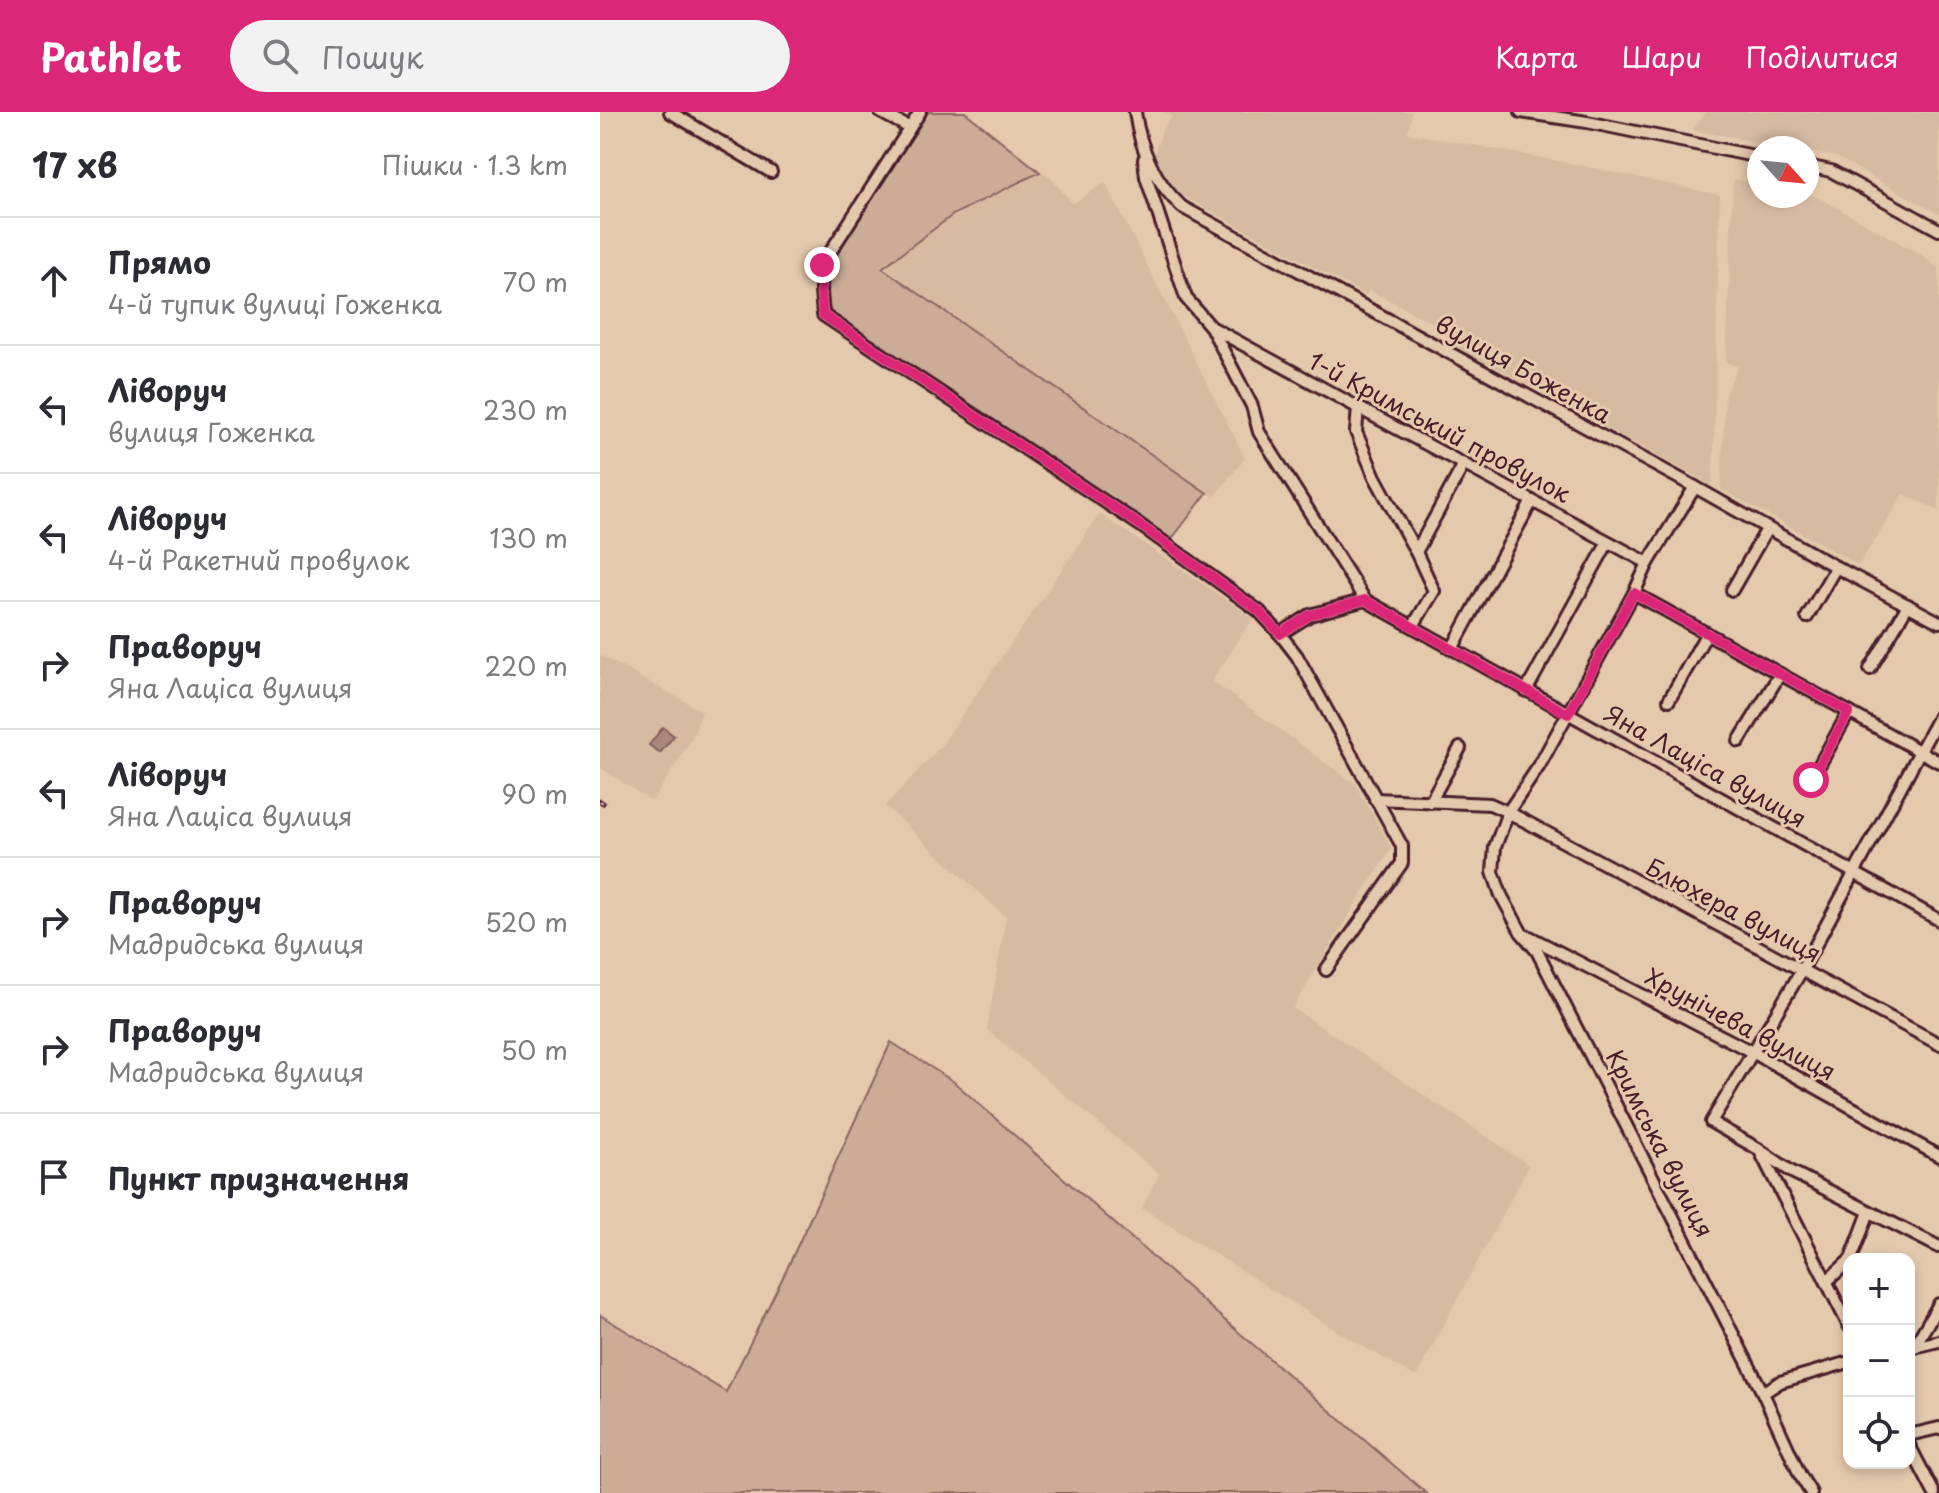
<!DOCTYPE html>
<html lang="uk">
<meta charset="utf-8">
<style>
:root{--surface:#fff;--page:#f2f2f3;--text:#2b2b33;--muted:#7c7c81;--line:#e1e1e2;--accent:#db2777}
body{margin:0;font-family:"Playpen Sans",sans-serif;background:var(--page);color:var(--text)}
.controls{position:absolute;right:24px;bottom:24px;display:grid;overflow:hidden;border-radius:16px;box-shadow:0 4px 12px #0003}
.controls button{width:72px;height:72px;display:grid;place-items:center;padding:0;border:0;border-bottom:2px solid var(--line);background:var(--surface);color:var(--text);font:40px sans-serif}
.compass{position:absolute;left:1147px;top:24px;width:72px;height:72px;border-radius:50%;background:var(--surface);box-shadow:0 4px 12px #0003;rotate:117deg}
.stop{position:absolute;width:24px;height:24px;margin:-18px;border:6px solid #db2777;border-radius:50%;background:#fff}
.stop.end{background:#db2777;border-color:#fff;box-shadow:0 2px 8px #0008}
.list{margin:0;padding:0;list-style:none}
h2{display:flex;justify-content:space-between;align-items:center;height:104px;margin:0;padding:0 32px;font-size:34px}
h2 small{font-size:26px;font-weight:400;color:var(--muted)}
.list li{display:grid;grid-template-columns:52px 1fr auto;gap:24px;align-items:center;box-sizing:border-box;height:128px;padding:0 32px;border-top:2px solid var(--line)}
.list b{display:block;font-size:30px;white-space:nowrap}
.list p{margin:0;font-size:26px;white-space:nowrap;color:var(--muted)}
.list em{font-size:26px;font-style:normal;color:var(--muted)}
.icon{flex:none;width:44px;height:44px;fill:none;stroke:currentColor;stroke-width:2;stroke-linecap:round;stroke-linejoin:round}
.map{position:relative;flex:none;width:1339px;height:1381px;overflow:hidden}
header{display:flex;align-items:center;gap:48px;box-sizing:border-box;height:112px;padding:0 40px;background:var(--accent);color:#fff}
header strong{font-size:38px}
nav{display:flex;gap:44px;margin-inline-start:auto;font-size:28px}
.search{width:560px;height:72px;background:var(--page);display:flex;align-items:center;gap:20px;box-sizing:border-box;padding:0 28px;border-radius:44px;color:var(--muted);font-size:30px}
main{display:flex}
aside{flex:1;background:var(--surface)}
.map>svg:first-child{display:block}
</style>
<header>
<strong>Pathlet</strong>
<div class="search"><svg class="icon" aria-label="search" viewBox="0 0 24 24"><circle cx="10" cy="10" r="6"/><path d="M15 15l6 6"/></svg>Пошук</div>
<nav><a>Карта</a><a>Шари</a><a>Поділитися</a></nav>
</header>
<main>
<aside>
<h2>17 хв<small>Пішки · 1.3 km</small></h2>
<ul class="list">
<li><svg class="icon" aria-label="ahead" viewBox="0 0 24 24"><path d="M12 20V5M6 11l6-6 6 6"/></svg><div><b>Прямо</b><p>4-й тупик вулиці Гоженка</p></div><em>70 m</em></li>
<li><svg class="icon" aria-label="left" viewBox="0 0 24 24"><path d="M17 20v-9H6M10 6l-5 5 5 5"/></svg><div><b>Ліворуч</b><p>вулиця Гоженка</p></div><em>230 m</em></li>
<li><svg class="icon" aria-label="left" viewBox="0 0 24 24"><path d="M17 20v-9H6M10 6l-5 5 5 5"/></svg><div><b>Ліворуч</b><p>4-й Ракетний провулок</p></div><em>130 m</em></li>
<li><svg class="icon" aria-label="right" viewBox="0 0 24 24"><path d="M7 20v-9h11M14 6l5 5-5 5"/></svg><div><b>Праворуч</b><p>Яна Лаціса вулиця</p></div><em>220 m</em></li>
<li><svg class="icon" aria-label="left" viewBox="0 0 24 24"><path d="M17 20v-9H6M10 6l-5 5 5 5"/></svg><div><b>Ліворуч</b><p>Яна Лаціса вулиця</p></div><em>90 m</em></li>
<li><svg class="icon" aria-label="right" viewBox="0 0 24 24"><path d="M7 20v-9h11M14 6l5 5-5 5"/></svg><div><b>Праворуч</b><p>Мадридська вулиця</p></div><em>520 m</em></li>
<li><svg class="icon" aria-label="right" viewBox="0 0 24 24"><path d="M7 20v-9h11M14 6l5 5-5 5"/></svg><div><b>Праворуч</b><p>Мадридська вулиця</p></div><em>50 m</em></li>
<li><svg class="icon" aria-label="arrive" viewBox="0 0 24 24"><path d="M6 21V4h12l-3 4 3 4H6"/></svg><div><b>Пункт призначення</b></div></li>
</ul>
</aside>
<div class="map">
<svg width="1339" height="1381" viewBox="0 0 1339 1381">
<rect width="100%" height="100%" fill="#e4c9ac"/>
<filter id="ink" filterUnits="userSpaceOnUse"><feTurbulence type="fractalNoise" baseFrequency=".0125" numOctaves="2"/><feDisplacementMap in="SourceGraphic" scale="16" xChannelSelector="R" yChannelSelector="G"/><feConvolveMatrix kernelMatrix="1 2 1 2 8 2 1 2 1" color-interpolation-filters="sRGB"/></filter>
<g filter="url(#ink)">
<!-- built -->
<g fill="#d7bba1">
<path d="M 565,0 L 812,0 L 808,21 L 979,53 L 1120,83 L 1113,369 L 1111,373 L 896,255 L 845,231 L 851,220 L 769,178 L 766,183 L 568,76 L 553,47 L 562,18 L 572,4 Z"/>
<path d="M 1106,0 L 1339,0 L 1339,102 L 1236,45 L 1207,39 L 1207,36 L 1190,36 L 1093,18 Z"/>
<path d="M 440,60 L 447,62 L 473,92 L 505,70 L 645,346 L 615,384 L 607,381 L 282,156 L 354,102 Z"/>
<path d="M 1133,67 L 1159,72 L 1159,84 L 1207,84 L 1207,82 L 1218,85 L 1325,145 L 1339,157 L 1339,399 L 1304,382 L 1259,453 L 1121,377 L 1125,282 L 1138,255 L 1126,250 Z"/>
<path d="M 500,402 L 653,506 L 612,569 L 755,672 L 792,737 L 760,785 L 693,896 L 929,1053 L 816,1265 L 739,1220 L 542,1096 L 559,1062 L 387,918 L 406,805 L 285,694 L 340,635 Z"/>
<path d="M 0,543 L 102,599 L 92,627 L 52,690 L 0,655 Z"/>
</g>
<!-- green -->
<g fill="#cbad97" stroke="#8a6661" stroke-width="2">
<path d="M 328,0 L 365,0 L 440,60 L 354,102 L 282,156 L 607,381 L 571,428 L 234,204 L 225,190 L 230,153 Z"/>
<path d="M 291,930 L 354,970 L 621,1205 L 826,1381 L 0,1381 L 0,1203 L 126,1280 L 186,1159 Z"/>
</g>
<!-- water -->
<path fill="#aa887b" stroke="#845e5b" stroke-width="2" d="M 63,615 L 74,624 L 60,641 L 49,633 Z"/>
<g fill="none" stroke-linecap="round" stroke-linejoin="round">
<defs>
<g id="minor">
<path d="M 70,0 L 171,60"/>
<path d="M 280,0 L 310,16"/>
<path d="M 320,0 L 222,153 L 221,180 L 223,203 L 540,413 L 659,499 L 680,522 L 697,544 L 802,734 L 802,751 L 726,858"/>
<path d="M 535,0 C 540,37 554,69 582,95 L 1095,375 L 1236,455 L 1339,510"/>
<path d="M 921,0 L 987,10 L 1159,45"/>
<path d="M 544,47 L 546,65 L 586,186 L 611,215 L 652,294 L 659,320 L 765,488"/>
<path d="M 1207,54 L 1231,59 L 1339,118"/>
<path d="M 613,216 L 768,301 L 1048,451"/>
<path d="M 758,295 L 756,320 L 775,365 L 816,440 L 834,479 L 813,514"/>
<path d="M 1095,375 L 1048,451 L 1034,481 L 939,654 L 908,700 L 895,735 L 893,760 L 901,783 L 921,820 L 937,839 L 1163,1281 L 1200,1363 L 1211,1381"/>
<path d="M 816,440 L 864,352"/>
<path d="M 1132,478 L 1167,417"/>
<path d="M 1034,481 L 1339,650"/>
<path d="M 1207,505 L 1236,455"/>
<path d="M 680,522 L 710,503 L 765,488 L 1339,808"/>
<path d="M 852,537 L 932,389"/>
<path d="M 1270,557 L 1308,493"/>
<path d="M 926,579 L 1008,430"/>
<path d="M 1069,588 L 1107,521"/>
<path d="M 1339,604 L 1202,858 L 1111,1010 L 1160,1038 L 1192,1060 L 1339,1135"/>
<path d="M 1139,629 L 1180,562"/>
<path d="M 1211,668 L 1249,600"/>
<path d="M 775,687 L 890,692 L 908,700 L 1339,932"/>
<path d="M 830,690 L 860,636"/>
<path d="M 928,824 L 1154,941 L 1339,1044"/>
<path d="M 1161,1041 L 1249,1214"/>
<path d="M 1251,1147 L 1269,1100"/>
<path d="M 1227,1169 L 1249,1149"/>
<path d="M 1314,1235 L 1339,1192"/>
<path d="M 1314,1235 L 1339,1229"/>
<path d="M 1163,1281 L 1180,1270 L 1249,1250"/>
<path d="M 1309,1323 L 1339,1316"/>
<path d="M 1309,1333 L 1334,1381"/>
</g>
</defs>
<!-- minor casing -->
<use href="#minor" stroke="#4a1f2b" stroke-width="16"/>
<!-- minor -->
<use href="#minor" stroke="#e4c9ac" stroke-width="10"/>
<defs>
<path id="rail" d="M 0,689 L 3,691"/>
</defs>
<!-- rail casing -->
<use href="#rail" stroke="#4a1f2b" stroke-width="5"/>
<!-- rail -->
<use href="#rail" stroke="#e4c9ac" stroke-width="2" stroke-dasharray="6" stroke-linecap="butt"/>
</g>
</g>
<g fill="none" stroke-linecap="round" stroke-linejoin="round" filter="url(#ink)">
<!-- route -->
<path stroke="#db2777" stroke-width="10" d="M 222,153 L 221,180 L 223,203 L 540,413 L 659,499 L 680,522 L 710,503 L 765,488 L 968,602 L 1034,481 L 1249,600 L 1211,668"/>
</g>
<g text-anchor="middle" stroke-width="6" stroke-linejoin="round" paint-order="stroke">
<!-- street labels -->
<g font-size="24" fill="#4a1f2b" stroke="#e4c9ac">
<text transform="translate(923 258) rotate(29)" y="8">вулиця Боженка</text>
<text transform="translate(839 316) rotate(28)" y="8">1-й Кримський провулок</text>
<text transform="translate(1105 655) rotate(29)" y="8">Яна Лаціса вулиця</text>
<text transform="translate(1133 799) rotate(28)" y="8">Блюхера вулиця</text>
<text transform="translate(1140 913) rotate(28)" y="8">Хрунічева вулиця</text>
<text transform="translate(1059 1032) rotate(63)" y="8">Кримська вулиця</text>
</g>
</g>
</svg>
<div class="controls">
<button>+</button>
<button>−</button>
<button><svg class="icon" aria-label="locate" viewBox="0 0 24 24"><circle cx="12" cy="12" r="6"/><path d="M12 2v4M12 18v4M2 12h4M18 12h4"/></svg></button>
</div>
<svg class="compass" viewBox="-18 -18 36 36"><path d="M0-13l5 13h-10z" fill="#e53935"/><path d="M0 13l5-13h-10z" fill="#7c7c81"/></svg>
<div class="stop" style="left:1211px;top:668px"></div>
<div class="stop end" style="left:222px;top:153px"></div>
</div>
</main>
